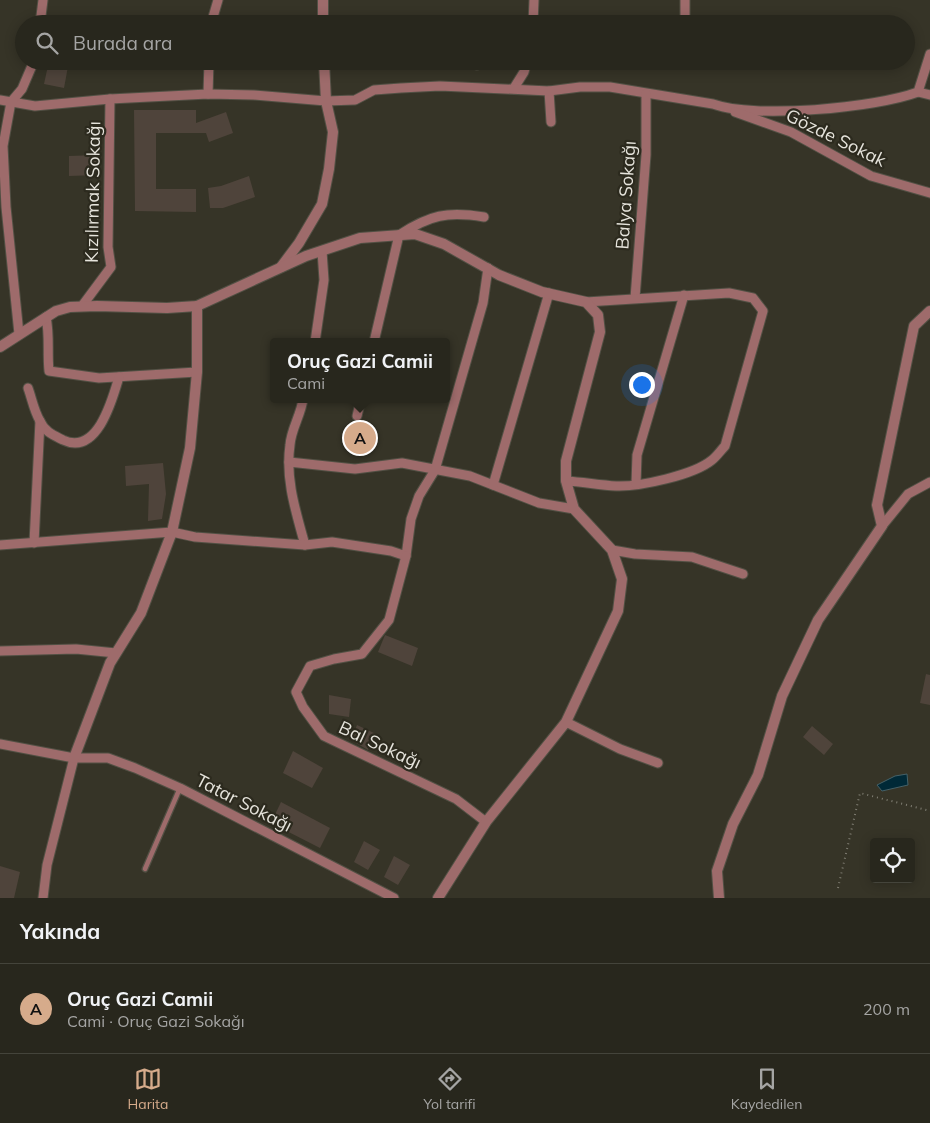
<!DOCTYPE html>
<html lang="tr">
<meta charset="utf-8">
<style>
:root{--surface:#28271d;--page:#34332a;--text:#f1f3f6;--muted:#a5a5a4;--line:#44443b;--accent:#d6ab8b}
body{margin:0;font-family:Mulish,sans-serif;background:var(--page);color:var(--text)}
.controls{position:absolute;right:15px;bottom:15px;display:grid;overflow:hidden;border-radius:5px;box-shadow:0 2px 12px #0003}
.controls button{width:45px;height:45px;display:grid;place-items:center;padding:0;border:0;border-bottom:1px solid var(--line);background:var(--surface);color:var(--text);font:25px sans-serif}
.you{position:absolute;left:641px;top:384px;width:18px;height:18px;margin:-12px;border:4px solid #fff;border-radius:50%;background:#1a73e8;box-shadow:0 0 0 8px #1a73e833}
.badge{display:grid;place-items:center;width:32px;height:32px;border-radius:50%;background:var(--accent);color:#111;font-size:16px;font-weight:700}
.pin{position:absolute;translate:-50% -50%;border:2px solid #fff;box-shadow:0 1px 5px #0006}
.popup{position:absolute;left:270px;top:338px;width:180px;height:65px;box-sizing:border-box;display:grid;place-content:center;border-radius:5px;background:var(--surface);filter:drop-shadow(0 1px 4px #0005);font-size:16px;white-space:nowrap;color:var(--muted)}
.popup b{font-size:19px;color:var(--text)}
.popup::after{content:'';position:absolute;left:50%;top:100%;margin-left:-10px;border:10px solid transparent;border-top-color:var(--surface)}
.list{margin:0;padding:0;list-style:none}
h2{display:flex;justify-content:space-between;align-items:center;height:65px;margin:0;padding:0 20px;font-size:21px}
h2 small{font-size:16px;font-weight:400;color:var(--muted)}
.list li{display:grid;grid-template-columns:32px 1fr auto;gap:15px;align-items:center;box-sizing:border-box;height:90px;padding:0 20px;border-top:1px solid var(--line)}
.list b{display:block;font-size:19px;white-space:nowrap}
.list p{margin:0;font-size:16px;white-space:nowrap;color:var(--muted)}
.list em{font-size:16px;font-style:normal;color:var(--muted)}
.icon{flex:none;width:28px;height:28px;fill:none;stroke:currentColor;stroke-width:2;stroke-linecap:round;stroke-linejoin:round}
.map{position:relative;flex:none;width:930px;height:898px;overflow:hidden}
.search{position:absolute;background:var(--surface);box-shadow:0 2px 12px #0003;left:15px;right:15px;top:15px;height:55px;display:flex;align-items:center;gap:12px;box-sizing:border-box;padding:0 18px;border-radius:28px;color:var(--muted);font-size:19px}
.sheet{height:155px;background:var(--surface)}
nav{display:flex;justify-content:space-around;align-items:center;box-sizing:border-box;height:70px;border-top:1px solid var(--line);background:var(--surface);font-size:14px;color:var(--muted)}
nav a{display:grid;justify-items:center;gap:2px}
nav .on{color:var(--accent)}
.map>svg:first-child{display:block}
</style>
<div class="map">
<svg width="930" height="898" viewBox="0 0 930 898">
<rect width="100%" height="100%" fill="#363427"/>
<!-- water -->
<path fill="#002937" stroke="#456168" d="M 907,774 L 908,785 L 882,791 L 877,785 L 895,776 Z"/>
<!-- building -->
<g fill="#4f443b">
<path d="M 49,61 L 69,61 L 64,88 L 44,84 Z"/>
<path d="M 134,110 L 196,110 L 196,123 L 226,112 L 233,133 L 209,142 L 206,133 L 156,133 L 156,189 L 196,189 L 196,212 L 135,211 Z"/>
<path d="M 97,155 L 97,175 L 69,176 L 69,156 Z"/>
<path d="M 249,176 L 255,197 L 223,208 L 210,208 L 208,188 L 221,186 Z"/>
<path d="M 352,424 L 375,431 L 369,453 L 346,446 Z"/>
<path d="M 163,463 L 166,494 L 162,519 L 148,521 L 149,484 L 126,486 L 125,466 Z"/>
<path d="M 385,635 L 418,648 L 412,666 L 378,652 Z"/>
<path d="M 926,674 L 930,675 L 930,705 L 920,703 Z"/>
<path d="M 329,695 L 351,699 L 349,717 L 329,714 Z"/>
<path d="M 357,725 L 376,734 L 368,750 L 351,740 Z"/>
<path d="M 812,726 L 833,744 L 824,755 L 803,737 Z"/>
<path d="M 293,751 L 323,768 L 312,788 L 283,773 Z"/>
<path d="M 281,802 L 330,828 L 320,848 L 271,823 Z"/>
<path d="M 364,841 L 380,850 L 368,870 L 354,862 Z"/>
<path d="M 394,856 L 410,865 L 398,885 L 384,877 Z"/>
<path d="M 0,866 L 20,872 L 14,898 L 0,898 Z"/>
</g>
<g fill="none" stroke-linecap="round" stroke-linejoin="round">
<defs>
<path id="service" d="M 145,869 L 180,788"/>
<g id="minor">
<path d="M 685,0 L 685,24"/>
<path d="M 40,24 L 43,0"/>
<path d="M 211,24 L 218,0"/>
<path d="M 533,24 L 534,0"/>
<path d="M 477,65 L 482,61"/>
<path d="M 514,88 L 524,72 L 527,61"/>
<path d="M 549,91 L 551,122"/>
<path d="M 918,92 L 930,95"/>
<path d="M 208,94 L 209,61"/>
<path d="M 0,100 L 35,106 L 110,99 L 208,94 L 254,95 L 326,101 L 355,100 L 374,90 L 401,88 L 440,86 L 549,91 L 580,87 L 610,87 L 713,104 C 755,119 875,108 918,92 L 930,54"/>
<path d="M 735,112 L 791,132 L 871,176 L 930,193"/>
<path d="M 635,298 L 646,155 L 646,94"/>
<path d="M 82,306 L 111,267 L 108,247 L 110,99"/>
<path d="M 46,317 C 50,336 47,352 49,371 L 99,378 L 197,372"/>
<path d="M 19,334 L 6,207 L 3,146 L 11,102 L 22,89 L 34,61"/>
<path d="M 315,342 L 324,280 L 322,251"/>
<path d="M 374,342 L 399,235 C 430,215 447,211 484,217"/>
<path d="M 28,388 C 32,399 34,411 40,421 C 45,432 53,435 63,440 C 97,456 112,401 119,377"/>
<path d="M 303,399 C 301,415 291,429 290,445 C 285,479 296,512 305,545"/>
<path d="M 357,416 L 361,399"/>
<path d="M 289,462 L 355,469 L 402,463 L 470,476 L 539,503 L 574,509"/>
<path d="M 566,481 C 583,482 599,485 616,486 C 639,487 694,475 712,460 C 717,456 721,450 725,446 L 763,311 L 753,298 L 729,293 L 586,302"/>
<path d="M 636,484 L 637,455 L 684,295"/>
<path d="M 493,485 L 549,293"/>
<path d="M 882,526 L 908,494 L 930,482"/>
<path d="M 34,543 L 40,421"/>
<path d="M 0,545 L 172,532 L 195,537 L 305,545 L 332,542 L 391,551 L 406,556 L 411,519 L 419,496 L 435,470 L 483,303 L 488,268"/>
<path d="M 612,550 L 635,554 L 692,557 L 743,574"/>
<path d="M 406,556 L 389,620 L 362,654 L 334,659 L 310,666 L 296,692 L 303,707 L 324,736 L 456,799 L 486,822"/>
<path d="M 0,651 L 76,649 L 116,653"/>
<path d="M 566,722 L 620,749 L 658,763"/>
<path d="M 0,744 L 74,758 L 108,758 L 135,768 L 180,788 L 394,898"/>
<path d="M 43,898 L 47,865 L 74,758"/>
</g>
<g id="tertiary">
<path d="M 323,0 L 323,24"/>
<path d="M 281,267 L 299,243 L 322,204 L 329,169 L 333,132 L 326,101 L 324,61"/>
<path d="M 0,347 L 56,311 L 70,307 L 97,306 L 167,308 L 197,306 L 306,256 L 360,238 L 415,234 L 444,244 L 499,275 L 542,292 L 586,302 L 598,315 L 600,332 L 566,461 L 566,481 L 574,509 L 612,550 L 622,579 L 618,611 L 566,722 L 486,822 L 438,898"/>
<path d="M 74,758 L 110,663 L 141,613 L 172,532 L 190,448 L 197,372 L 197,306"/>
<path d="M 719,898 L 717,871 L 733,824 L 758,775 L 782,696 L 818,620 L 882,526 L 877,505 L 914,326 L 930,311"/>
</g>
</defs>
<!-- service casing -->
<use href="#service" stroke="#525044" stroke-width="7"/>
<!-- minor casing -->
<use href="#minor" stroke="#525044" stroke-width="11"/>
<!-- tertiary casing -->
<use href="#tertiary" stroke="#525044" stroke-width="12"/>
<!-- path -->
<path stroke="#817f74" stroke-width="2" stroke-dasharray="1 4" stroke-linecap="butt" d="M 838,888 L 860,793 L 930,811"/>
<!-- service -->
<use href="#service" stroke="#9e6b6b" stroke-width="4.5"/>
<!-- minor -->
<use href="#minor" stroke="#9e6b6b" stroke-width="9"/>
<!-- tertiary -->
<use href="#tertiary" stroke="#9e6b6b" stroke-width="10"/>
</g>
<g text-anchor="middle" stroke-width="4.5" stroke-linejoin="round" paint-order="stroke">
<!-- street labels -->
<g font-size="18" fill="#e6e4dc" stroke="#2c2a1e">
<text transform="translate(836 138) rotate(26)" y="6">Gözde Sokak</text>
<text transform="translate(93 192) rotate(-89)" y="6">Kızılırmak Sokağı</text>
<text transform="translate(626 195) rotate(-86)" y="6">Balya Sokağı</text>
<text transform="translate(380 745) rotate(25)" y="6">Bal Sokağı</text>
<text transform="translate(244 803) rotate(27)" y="6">Tatar Sokağı</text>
</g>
</g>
</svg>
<div class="controls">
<button><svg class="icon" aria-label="locate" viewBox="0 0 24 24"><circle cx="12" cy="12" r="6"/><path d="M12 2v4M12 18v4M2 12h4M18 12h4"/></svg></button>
</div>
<div class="you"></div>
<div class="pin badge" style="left:360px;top:438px">A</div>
<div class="popup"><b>Oruç Gazi Camii</b>Cami</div>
<div class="search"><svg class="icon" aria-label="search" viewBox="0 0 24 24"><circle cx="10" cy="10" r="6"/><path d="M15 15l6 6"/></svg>Burada ara</div>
</div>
<section class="sheet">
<h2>Yakında<small></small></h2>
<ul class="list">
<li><span class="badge">A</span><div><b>Oruç Gazi Camii</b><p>Cami · Oruç Gazi Sokağı</p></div><em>200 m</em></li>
</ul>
</section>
<nav>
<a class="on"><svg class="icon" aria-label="map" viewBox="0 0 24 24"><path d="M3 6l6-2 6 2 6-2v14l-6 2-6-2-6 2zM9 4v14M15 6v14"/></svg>Harita</a>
<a><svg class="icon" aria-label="directions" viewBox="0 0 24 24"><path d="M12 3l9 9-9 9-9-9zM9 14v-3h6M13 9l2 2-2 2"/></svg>Yol tarifi</a>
<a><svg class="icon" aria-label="saved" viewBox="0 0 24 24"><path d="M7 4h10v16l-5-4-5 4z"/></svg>Kaydedilen</a>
</nav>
